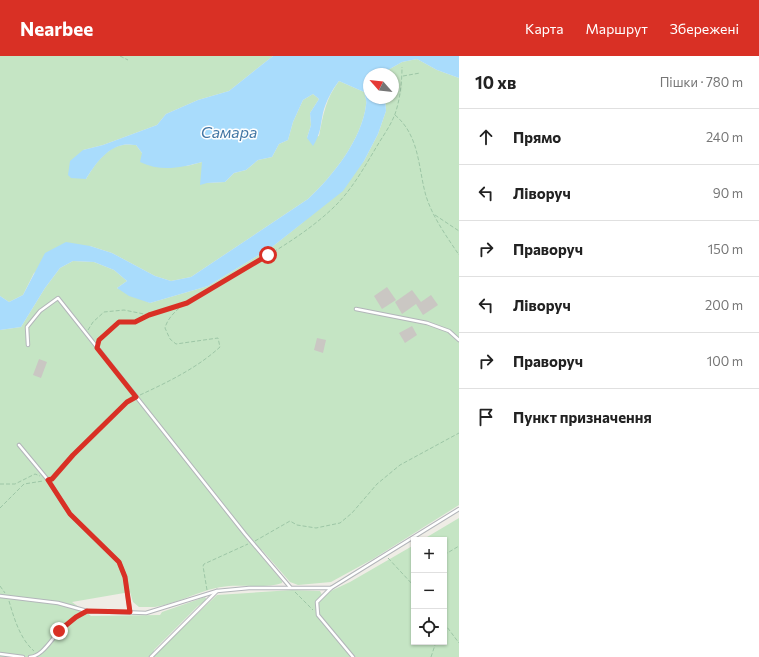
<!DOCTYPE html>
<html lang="uk">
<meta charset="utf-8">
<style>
:root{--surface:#fff;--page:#f6f6f6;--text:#222;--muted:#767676;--line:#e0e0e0;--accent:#d93025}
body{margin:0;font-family:Commissioner,sans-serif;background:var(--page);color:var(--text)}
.controls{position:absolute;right:12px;bottom:12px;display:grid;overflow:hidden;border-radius:0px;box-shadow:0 1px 3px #0004}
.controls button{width:36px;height:36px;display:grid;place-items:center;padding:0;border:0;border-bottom:1px solid var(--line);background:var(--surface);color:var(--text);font:20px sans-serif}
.compass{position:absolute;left:363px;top:12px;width:36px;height:36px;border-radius:50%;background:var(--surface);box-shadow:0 1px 3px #0004;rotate:297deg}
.stop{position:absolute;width:12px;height:12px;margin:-9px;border:3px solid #d93025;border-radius:50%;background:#fff}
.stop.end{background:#d93025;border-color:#fff;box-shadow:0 1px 4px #0008}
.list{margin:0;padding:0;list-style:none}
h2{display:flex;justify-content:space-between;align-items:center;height:52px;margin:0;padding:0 16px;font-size:17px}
h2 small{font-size:13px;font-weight:400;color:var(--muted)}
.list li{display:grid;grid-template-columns:26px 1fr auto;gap:12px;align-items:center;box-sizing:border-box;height:56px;padding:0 16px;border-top:1px solid var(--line)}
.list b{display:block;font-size:15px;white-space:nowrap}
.list em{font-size:13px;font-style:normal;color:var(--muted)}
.icon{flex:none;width:22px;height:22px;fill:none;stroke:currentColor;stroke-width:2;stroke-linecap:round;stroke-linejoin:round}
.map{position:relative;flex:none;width:459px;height:601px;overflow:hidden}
header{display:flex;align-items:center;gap:24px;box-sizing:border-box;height:56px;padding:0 20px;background:var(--accent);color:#fff}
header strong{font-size:19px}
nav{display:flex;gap:22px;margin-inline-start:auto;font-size:14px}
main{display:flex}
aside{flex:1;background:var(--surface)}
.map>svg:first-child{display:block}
</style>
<header>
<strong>Nearbee</strong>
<nav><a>Карта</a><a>Маршрут</a><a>Збережені</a></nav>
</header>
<main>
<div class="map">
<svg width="459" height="601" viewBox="0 0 459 601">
<rect width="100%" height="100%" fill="#efede6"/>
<!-- green -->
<g fill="#c5e5c4">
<path d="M 0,0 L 273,0 L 229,35 L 198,44 L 166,58 L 157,69 L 103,89 L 83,94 L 86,123 C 94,110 106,91 123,89 C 127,88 132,89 136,89 L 142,97 L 187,110 L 202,106 L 207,127 L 225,126 L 234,117 L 246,114 L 258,104 L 272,101 L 279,88 L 288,84 L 293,66 L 303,44 L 313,38 L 319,43 L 310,57 L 311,69 L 307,82 L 319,80 C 323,59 326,42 339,25 L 364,36 C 365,40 367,45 366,49 C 362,83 333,120 308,143 L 191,221 L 171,225 L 155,220 L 112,197 L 90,190 L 34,217 L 23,239 L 9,246 L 0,240 Z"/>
<path d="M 417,3 L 437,14 L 459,22 L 459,449 L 373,503 L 331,526 L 298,529 L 290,526 L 262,494 L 258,496 L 282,525 L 282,527 C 270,532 243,529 229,530 C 203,532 180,547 155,551 C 149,551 144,551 139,551 L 133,546 L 130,536 L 72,546 L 91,560 L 160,559 L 162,556 L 205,541 L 207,544 L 198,550 L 154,594 L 153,600 L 217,539 L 292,534 L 320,535 L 322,539 L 350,526 L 414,489 L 414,586 L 444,586 L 444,484 L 422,484 L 459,462 L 459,601 L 0,601 L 0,274 L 21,271 L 45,232 L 60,212 L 73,205 L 94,206 L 114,214 L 127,225 L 117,232 L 150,247 L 208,230 L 272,191 L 302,167 L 364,105 L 378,78 L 386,55 L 385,42 L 393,42 L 393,18 L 387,18 L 388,14 L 402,6 Z"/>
</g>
<!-- water -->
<path fill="#a9dcfc" d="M 273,0 L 459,0 L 459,22 L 437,14 L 417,3 L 402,6 L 388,14 L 387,18 L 369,18 L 369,42 L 385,42 L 386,55 L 378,78 L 364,105 L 343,135 L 272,191 L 208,230 L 150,247 L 129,240 L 117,232 L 127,225 L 114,214 L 94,206 L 73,205 L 60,212 L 45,232 L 21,271 L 0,274 L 0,240 L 9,246 L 23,239 L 45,197 L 66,186 L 90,190 L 112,197 L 155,220 L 171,225 L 191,221 L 308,143 C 333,120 362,83 366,49 C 367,45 365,40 364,36 L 339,25 C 332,34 326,45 323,57 C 320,71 321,77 313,90 L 307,82 L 311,69 L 310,57 L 319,43 L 313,38 L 303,44 L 293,66 L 288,84 L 279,88 L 272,101 L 258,104 L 246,114 L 234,117 L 225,126 L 207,127 L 200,129 L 202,106 C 180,112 161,116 140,106 L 142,97 L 136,89 C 132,89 127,88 123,89 C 106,92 94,110 86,123 L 71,122 L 68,119 L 70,105 L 83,94 L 103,89 L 157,69 L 166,58 L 198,44 L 229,35 Z"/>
<!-- building -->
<g fill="#cac7c3">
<path d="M 387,231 L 396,244 L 382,253 L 374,240 Z"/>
<path d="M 412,234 L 421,246 L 431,239 L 438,249 L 423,259 L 416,248 L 402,258 L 395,246 Z"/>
<path d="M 412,270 L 417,279 L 405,287 L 399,277 Z"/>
<path d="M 317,282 L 326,284 L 323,297 L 314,294 Z"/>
<path d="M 39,303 L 47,306 L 41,322 L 33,319 Z"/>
</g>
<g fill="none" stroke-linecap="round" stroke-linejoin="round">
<defs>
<g id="lane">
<path d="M 356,253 L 427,267 L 449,275 L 459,284"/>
<path d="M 28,289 L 27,271 L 40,255 L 58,242 L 245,478 L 290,531"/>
<path d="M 19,389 L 48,424 L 70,458 L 119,506 L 125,521 L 130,556"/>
<path d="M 331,532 L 317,546 L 318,559 L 353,601"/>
<path d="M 0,540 L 58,547 L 87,555 L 146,557 L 217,535 L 249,532 L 331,532 L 459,453"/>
<path d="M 0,598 L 23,601"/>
<path d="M 30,601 C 43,600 51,583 60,575 C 68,567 77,560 87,555"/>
<path d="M 151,601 L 217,535"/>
</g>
</defs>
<!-- lane casing -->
<use href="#lane" stroke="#b3b6ba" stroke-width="4.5"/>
<!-- path -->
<g stroke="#9dc6a6" stroke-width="1" stroke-dasharray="4 2" stroke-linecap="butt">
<path d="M 120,0 L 128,4"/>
<path d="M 403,20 L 420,17"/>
<path d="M 395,59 C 420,80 418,112 426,140 C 433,162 447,181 459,199"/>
<path d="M 435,159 L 459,175"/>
<path d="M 88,274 L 93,266 L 104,256 L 124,254 L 149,259 L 184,248"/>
<path d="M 98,287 C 102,278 112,272 119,266 L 135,266 L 148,259"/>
<path d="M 140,339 C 168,326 197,312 220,291 L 218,282 L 176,288 L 170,283 L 165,272 C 170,251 207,234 225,224 C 262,203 308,178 338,147 C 354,130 365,110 377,90 C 383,80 391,69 395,58 C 400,44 402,26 402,11"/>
<path d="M 52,423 L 73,399 L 127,346 L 134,342"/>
<path d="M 0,428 L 15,428 L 35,418 L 40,420"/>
<path d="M 0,452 L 24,428 L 43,425"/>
<path d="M 255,485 L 290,465 L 297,469 L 316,472 L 340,467 L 352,457 L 377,428 L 400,409 L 459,377"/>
<path d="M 444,499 L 459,490"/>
<path d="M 388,502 L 414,530"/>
<path d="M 414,522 L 414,528"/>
<path d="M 0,530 L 5,537"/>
<path d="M 207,534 L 203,510 L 204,508 L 248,488"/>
<path d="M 295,536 L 313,554"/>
<path d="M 9,545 C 14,562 20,583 34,595"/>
<path d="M 444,567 L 459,587"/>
<path d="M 431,601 L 436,586"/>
</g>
<!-- lane -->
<use href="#lane" stroke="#fff" stroke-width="2.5"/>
</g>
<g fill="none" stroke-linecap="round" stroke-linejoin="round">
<!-- route -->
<path stroke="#d93025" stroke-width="5" d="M 59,575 L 76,561 L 87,555 L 130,556 L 125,521 L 119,506 L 70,458 L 48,424 L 52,423 L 73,399 L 127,346 L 136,341 L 97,292 L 99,284 L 119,266 L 135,266 L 149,259 L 187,247 L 268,199"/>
</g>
<g text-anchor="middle" stroke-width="3" stroke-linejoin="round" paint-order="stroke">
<!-- water labels -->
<g font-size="16" font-style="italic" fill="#4377a5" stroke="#fff">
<text x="229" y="82">Самара</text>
</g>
</g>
</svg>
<div class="controls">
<button>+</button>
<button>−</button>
<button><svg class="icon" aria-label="locate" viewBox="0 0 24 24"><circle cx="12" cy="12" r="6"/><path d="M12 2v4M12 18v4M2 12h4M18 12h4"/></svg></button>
</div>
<svg class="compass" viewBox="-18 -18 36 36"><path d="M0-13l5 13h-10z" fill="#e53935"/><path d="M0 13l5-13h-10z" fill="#767676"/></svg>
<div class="stop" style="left:268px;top:199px"></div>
<div class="stop end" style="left:59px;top:575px"></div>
</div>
<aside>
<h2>10 хв<small>Пішки · 780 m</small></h2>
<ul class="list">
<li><svg class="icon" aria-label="ahead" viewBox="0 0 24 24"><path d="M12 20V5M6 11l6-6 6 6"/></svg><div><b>Прямо</b></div><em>240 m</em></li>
<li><svg class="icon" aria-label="left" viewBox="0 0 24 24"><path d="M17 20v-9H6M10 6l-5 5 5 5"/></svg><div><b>Ліворуч</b></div><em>90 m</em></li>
<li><svg class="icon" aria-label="right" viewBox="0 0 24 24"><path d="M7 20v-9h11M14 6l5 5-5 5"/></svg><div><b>Праворуч</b></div><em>150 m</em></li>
<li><svg class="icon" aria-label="left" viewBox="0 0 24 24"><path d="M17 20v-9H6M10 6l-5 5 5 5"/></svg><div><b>Ліворуч</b></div><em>200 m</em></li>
<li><svg class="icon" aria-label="right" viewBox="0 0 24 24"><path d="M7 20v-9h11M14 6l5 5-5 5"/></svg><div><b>Праворуч</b></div><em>100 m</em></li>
<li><svg class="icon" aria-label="arrive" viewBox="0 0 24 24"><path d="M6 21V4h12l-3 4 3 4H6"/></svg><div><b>Пункт призначення</b></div></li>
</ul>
</aside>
</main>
